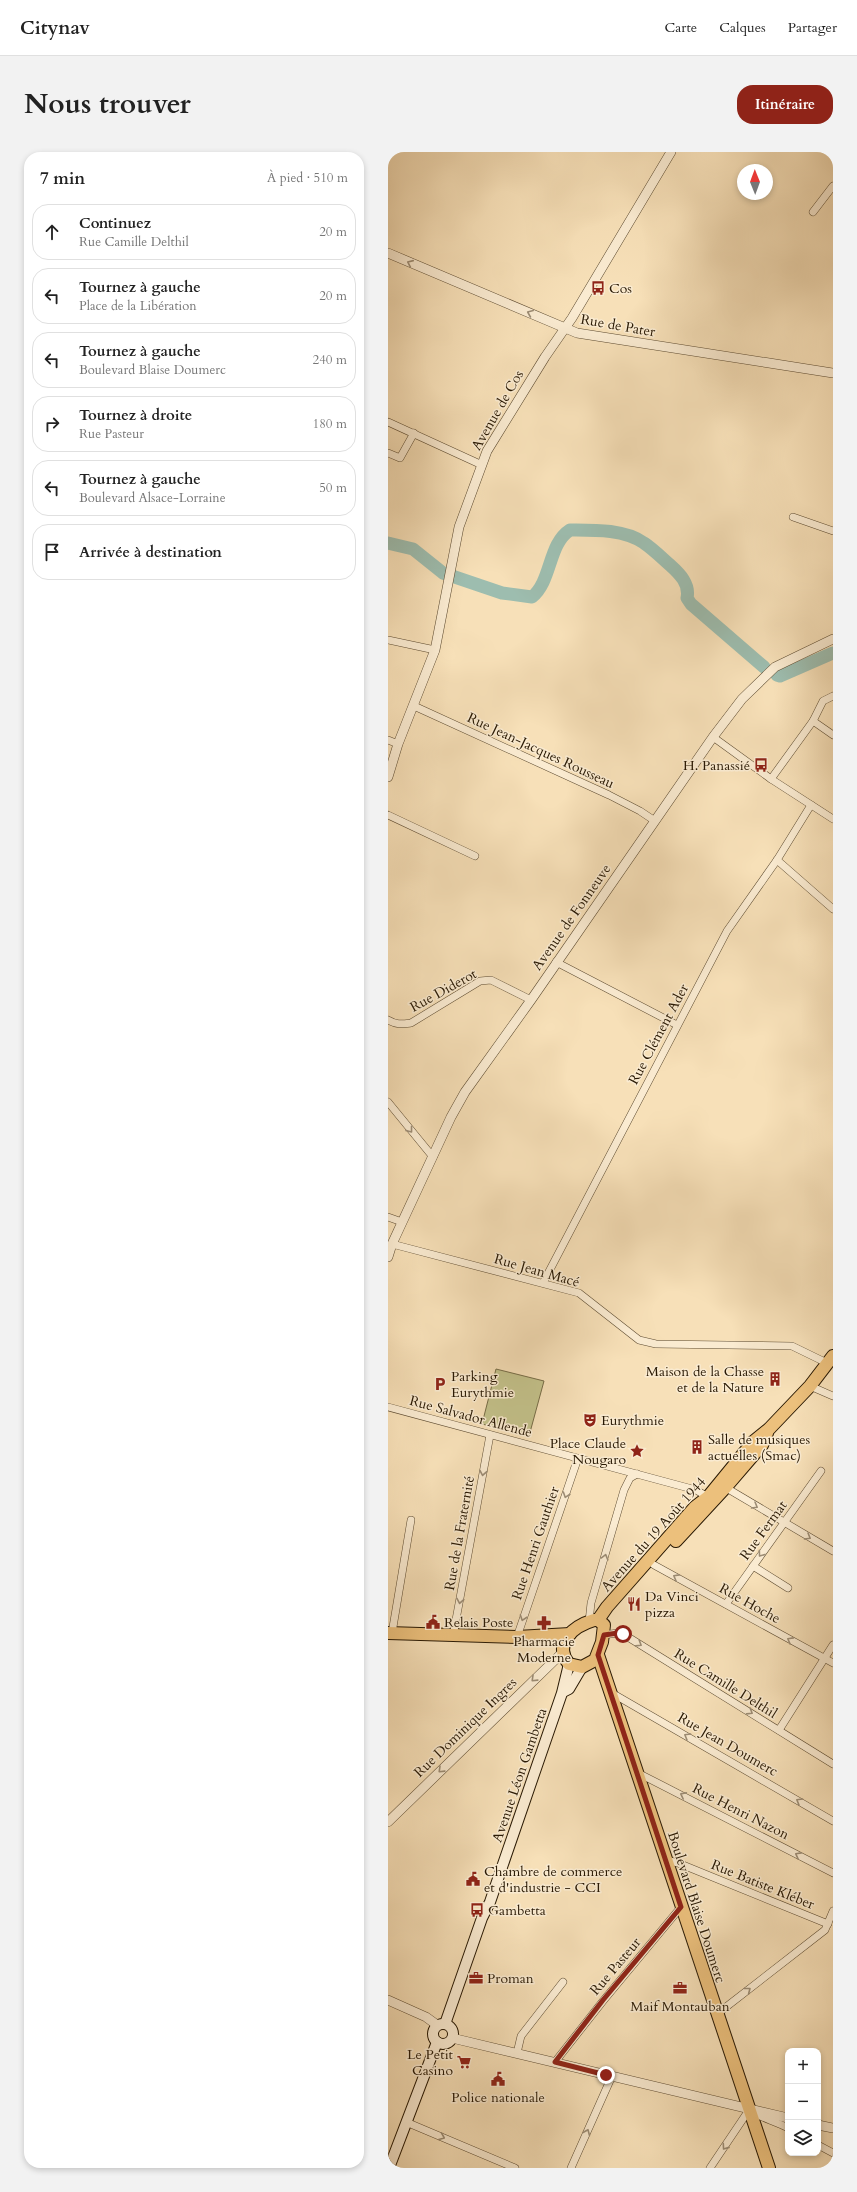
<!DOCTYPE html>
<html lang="fr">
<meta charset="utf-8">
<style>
:root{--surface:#fff;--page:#f2f2f2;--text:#222;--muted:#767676;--line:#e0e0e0;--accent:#8f2418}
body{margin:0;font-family:Cardo,serif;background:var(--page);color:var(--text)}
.controls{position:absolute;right:12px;bottom:12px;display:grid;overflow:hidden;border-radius:8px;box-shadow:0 2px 6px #0003}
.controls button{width:36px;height:36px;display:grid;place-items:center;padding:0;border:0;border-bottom:1px solid var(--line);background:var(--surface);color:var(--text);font:20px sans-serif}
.compass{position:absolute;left:349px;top:12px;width:36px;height:36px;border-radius:50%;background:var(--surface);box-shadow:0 2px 6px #0003;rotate:359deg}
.stop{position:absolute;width:12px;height:12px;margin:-9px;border:3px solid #8f2418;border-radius:50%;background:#fff}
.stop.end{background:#8f2418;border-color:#fff;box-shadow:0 1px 4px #0008}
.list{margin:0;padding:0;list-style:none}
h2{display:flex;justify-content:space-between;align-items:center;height:52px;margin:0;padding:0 16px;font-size:17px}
h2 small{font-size:13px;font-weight:400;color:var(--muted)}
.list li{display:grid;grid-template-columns:26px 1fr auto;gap:12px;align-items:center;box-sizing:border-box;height:56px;margin:0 8px 8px;padding:0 8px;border:1px solid var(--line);border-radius:16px}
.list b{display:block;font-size:15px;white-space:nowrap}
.list p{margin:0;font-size:13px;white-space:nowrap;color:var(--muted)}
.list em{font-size:13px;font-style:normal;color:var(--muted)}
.icon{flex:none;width:22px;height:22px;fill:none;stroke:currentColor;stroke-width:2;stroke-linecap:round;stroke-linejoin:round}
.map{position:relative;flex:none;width:445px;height:2016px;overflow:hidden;border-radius:16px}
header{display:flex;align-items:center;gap:24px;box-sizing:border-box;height:56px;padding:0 20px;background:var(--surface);border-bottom:1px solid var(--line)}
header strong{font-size:19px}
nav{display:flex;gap:22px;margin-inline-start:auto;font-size:14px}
.intro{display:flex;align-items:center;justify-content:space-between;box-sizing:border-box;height:96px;padding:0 24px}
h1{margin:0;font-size:28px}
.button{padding:10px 18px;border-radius:16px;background:var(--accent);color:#fff;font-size:14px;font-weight:700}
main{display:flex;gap:24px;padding:0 24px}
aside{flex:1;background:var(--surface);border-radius:16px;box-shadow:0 2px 6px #0003}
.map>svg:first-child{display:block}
</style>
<header>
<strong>Citynav</strong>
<nav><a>Carte</a><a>Calques</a><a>Partager</a></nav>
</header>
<div class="intro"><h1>Nous trouver</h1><a class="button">Itinéraire</a></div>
<main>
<aside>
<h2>7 min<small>À pied · 510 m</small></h2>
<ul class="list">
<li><svg class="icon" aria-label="ahead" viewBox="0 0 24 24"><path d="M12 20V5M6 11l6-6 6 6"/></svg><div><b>Continuez</b><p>Rue Camille Delthil</p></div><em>20 m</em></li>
<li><svg class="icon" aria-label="left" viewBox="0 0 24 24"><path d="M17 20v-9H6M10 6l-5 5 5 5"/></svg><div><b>Tournez à gauche</b><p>Place de la Libération</p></div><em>20 m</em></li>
<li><svg class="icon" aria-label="left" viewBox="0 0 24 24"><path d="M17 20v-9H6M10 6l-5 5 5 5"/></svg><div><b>Tournez à gauche</b><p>Boulevard Blaise Doumerc</p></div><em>240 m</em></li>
<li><svg class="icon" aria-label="right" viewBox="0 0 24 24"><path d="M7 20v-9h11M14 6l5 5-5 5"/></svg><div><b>Tournez à droite</b><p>Rue Pasteur</p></div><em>180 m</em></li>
<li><svg class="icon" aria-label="left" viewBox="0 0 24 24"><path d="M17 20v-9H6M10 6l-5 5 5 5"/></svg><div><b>Tournez à gauche</b><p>Boulevard Alsace-Lorraine</p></div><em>50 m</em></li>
<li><svg class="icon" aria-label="arrive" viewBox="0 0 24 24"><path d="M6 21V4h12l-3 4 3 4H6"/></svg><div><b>Arrivée à destination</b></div></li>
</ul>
</aside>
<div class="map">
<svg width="445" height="2016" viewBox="0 0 445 2016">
<rect width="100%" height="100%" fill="#f7e0b8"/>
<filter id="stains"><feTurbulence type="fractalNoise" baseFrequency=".005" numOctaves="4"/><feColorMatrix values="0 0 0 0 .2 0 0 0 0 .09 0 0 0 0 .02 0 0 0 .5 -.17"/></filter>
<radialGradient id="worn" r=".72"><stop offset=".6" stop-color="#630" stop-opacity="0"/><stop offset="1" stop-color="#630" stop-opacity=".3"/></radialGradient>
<!-- green -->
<path fill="#c3c18a" stroke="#766c46" d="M 108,1217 L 156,1229 L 141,1284 L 94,1272 Z"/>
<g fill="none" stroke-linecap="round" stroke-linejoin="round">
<!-- river -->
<g stroke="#9dbdaf" stroke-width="13">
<path d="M 0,391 L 25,397 L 55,421 L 114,441 L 144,445 C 164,429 160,392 182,378 C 205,378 236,377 256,391 C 265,397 274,406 282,413 C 292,422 302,432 299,446 L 303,452 L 376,515"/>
<path d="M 389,523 L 392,524 L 445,501"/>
</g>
<defs>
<g id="minor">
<path d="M 425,60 L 445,34"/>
<path d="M 0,270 L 94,313"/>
<path d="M 0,301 L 12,306 L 26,281"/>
<path d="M 405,365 L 445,379"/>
<path d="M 0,488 L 47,498"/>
<path d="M 26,554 L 221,643 L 252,659 L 267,669"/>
<path d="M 425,569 L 445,583"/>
<path d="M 325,585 L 383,627 L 445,667"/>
<path d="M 0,588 L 10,592"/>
<path d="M 383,627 L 425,569 L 435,549 L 445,544"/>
<path d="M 0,663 L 87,704"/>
<path d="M 389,708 L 445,757"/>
<path d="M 168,810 L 289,873"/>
<path d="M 0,868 C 8,873 14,872 23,871 L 92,829 L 103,828 L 143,848"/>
<path d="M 0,950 L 45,1005"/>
<path d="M 0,1065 L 14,1070"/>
<path d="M 4,1092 L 191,1141 L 251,1188 L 268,1192 L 404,1194 L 439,1211"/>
<path d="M 155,1131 L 339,779 L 389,708 L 423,653"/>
<path d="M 422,1234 L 445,1244"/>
<path d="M 0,1255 L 308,1338 L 320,1345"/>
<path d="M 335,1334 L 445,1399"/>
<path d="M 266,1413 L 445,1511"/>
<path d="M 365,1414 L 400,1436"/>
<path d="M 338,1452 L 433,1319"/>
<path d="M 201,1470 L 203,1451 L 236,1338 L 242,1326 L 249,1322"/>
<path d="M 4,1481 L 23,1368"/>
<path d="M 215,1483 L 230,1481 L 235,1482 L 445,1612"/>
<path d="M 65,1484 L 102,1283"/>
<path d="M 129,1485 L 190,1306"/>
<path d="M 222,1540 L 445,1669"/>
<path d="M 391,1578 L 445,1493"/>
<path d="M 248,1620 L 445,1721"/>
<path d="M 278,1708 L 290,1711 L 440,1772"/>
<path d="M 329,1862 L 437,1778 L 445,1759"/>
<path d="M 129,1901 L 133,1884 L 175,1830"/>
<path d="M 167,1910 L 215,1849 L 293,1755"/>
<path d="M 18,1970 L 127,2016"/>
<path d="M 430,1993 L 445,2001"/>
<path d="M 183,2016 L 224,1924"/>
<path d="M 322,2016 L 361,1958 C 373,1966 387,1969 400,1976"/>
</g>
<g id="tertiary">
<path d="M 0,101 L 189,181 L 445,221"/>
<path d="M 0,625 L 10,592 L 47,498 L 71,375 L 99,299 L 157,205 L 184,166 L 283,0"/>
<path d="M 0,1105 L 4,1092 L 63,965 L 77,940 L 143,848 L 325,585 L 354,547 L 387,515 L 445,487"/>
<path d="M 0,1670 L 174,1501"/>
<path d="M 0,1848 L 38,1865 L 49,1873"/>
<path d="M 64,1886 L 400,1966"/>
<path d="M 430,1973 L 445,1976"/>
</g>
<g id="secondary">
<path d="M 177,1539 L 181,1537 L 194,1515"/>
<circle cx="55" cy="1882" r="10"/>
<path d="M 57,1872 L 94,1766 L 102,1750 L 174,1541 L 181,1512"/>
<path d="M 1,2016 L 49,1890"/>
</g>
<g id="primary">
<path d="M 288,1389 L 337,1336 L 374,1293 L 379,1281"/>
<path d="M 206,1468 L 210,1468 L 216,1473 L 214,1490 L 207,1508 L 194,1515 L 181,1512 C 164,1491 186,1474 206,1468 Z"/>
<path d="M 210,1468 L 219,1455 L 307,1355 L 320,1345 L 365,1290 L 381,1277 L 422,1234 L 445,1204"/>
<path d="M 0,1481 L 129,1485 L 182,1482"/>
<path d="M 210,1503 L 381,2016"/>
</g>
</defs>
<!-- minor casing -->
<use href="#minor" stroke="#5c4a30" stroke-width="8"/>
<!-- tertiary casing -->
<use href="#tertiary" stroke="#5c4a30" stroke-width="10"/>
<!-- secondary casing -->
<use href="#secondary" stroke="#281803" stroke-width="12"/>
<!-- primary casing -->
<use href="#primary" stroke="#281803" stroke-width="14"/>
<!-- minor -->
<use href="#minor" stroke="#faebd1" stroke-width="7"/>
<!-- tertiary -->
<use href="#tertiary" stroke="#faebd1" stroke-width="9"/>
<!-- secondary -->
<use href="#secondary" stroke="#faebd1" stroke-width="10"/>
<!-- primary -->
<use href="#primary" stroke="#ecc07c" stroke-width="12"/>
</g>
<!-- one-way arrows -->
<defs><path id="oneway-chevron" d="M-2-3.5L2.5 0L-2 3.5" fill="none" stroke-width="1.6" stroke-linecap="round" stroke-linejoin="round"/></defs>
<g stroke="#9c8c74">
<use href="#oneway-chevron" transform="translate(22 111) rotate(-156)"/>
<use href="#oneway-chevron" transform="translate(142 161) rotate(-157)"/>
<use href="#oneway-chevron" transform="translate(22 978) rotate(52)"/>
<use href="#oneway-chevron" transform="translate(95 1321) rotate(100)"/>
<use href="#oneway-chevron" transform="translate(178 1343) rotate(109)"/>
<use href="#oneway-chevron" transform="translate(367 1354) rotate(30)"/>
<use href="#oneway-chevron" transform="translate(420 1385) rotate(30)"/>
<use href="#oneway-chevron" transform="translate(373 1402) rotate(126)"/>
<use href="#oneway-chevron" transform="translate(217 1405) rotate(-75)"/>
<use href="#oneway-chevron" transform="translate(288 1425) rotate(-151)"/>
<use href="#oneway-chevron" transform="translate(72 1449) rotate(100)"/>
<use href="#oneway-chevron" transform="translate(135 1466) rotate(109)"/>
<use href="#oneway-chevron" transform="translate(402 1488) rotate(-151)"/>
<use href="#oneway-chevron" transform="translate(251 1492) rotate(32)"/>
<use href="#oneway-chevron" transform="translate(146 1527) rotate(136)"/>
<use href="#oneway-chevron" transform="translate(362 1560) rotate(32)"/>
<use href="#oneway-chevron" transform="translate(299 1584) rotate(-150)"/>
<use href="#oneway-chevron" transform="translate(53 1618) rotate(136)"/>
<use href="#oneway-chevron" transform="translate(295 1643) rotate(-153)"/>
<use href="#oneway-chevron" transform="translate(411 1649) rotate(-150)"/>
<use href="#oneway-chevron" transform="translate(410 1703) rotate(-152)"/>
<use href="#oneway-chevron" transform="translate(360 1838) rotate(-38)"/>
<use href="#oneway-chevron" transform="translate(199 1980) rotate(-67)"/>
<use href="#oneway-chevron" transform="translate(54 1985) rotate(23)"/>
<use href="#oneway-chevron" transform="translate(337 1995) rotate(125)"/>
</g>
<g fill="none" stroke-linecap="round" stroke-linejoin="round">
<!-- route -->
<path stroke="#8f2418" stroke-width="5" d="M 218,1923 L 167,1910 L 215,1848 L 293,1755 L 210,1503 L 216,1483 L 230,1481 L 235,1482"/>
</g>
<!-- icons -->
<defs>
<symbol id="bus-bare" viewBox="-9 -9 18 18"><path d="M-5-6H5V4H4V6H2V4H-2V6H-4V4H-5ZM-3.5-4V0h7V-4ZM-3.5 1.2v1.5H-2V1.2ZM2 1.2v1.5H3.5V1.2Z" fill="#8f2418" stroke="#faebd1" stroke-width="2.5" paint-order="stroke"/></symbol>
<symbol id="building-bare" viewBox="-9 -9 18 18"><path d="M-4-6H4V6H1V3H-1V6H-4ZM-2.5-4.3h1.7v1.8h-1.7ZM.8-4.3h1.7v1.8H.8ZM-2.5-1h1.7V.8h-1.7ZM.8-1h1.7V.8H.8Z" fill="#8f2418" stroke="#faebd1" stroke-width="2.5" paint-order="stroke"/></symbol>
<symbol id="parking-bare" viewBox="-9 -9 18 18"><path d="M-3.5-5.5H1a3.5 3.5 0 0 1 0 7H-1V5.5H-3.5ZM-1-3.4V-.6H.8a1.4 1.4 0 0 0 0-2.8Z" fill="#8f2418" stroke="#faebd1" stroke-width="2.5" paint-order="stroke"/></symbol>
<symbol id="theatre-bare" viewBox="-9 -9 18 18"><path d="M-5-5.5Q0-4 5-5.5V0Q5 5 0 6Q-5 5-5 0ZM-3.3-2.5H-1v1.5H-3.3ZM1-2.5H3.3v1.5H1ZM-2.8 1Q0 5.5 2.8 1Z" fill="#8f2418" stroke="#faebd1" stroke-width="2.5" paint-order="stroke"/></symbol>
<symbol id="sight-bare" viewBox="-9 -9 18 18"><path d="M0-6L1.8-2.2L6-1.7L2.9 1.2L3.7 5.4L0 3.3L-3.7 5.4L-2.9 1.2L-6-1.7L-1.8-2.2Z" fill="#8f2418" stroke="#faebd1" stroke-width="2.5" paint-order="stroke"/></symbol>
<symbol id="restaurant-bare" viewBox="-9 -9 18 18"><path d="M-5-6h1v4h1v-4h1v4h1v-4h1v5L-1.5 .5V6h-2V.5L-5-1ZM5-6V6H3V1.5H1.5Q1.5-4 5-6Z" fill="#8f2418" stroke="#faebd1" stroke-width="2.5" paint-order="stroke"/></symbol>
<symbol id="civic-bare" viewBox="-9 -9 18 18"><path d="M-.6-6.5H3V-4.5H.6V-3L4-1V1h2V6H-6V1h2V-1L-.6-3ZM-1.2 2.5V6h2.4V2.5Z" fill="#8f2418" stroke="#faebd1" stroke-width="2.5" paint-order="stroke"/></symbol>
<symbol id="pharmacy-bare" viewBox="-9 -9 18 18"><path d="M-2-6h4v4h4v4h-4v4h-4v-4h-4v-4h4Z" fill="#8f2418" stroke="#faebd1" stroke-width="2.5" paint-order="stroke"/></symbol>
<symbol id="office-bare" viewBox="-9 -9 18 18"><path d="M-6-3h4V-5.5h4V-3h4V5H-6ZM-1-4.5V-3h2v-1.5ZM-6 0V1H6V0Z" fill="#8f2418" stroke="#faebd1" stroke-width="2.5" paint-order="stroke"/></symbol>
<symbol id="supermarket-bare" viewBox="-9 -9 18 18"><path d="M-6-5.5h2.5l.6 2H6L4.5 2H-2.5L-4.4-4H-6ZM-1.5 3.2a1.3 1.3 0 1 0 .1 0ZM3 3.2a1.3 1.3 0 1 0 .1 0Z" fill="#8f2418" stroke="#faebd1" stroke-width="2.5" paint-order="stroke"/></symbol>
</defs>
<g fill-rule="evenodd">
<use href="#bus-bare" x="200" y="126" width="20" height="20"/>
<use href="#bus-bare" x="363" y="603" width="20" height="20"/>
<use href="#building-bare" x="377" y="1217" width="20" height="20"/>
<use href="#parking-bare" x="42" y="1222" width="20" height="20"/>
<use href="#theatre-bare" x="192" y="1258" width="20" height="20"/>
<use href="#building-bare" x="299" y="1285" width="20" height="20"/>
<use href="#sight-bare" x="239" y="1289" width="20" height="20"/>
<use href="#restaurant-bare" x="236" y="1442" width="20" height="20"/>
<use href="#civic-bare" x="35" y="1460" width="20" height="20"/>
<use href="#pharmacy-bare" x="146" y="1461" width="20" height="20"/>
<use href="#civic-bare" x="75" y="1717" width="20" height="20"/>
<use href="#bus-bare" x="79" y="1748" width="20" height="20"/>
<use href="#office-bare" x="78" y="1816" width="20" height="20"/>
<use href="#office-bare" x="282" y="1826" width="20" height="20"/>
<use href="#supermarket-bare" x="66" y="1900" width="20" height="20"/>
<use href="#civic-bare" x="100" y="1917" width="20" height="20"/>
</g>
<g text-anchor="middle" stroke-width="3" stroke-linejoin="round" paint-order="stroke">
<!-- poi labels -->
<g font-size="14" fill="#281803" stroke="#faebd1" text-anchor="start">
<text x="221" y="141">Cos</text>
<text x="362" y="618" text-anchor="end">H. Panassié</text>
<text x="376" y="1224" text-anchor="end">Maison de la Chasse<tspan x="376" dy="16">et de la Nature</tspan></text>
<text x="63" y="1229">Parking<tspan x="63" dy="16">Eurythmie</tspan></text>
<text x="213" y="1273">Eurythmie</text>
<text x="320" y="1292">Salle de musiques<tspan x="320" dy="16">actuelles (Smac)</tspan></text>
<text x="238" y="1296" text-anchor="end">Place Claude<tspan x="238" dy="16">Nougaro</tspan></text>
<text x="257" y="1449">Da Vinci<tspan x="257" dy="16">pizza</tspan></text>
<text x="56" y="1475">Relais Poste</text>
<text x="156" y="1494" text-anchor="middle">Pharmacie<tspan x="156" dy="16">Moderne</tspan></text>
<text x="96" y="1724">Chambre de commerce<tspan x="96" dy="16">et d'industrie - CCI</tspan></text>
<text x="100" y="1763">Gambetta</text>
<text x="99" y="1831">Proman</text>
<text x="292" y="1859" text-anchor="middle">Maif Montauban</text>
<text x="65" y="1907" text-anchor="end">Le Petit<tspan x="65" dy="16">Casino</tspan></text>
<text x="110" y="1950" text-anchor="middle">Police nationale</text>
</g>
<!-- street labels -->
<g font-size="14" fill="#281803" stroke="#faebd1">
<text transform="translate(230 173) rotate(10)" y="5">Rue de Pater</text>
<text transform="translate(109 258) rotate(-60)" y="5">Avenue de Cos</text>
<text transform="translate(153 598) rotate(25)" y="5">Rue Jean-Jacques Rousseau</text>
<text transform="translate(183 765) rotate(-55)" y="5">Avenue de Fonneuve</text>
<text transform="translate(55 838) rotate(-29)" y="5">Rue Diderot</text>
<text transform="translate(270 882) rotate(-62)" y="5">Rue Clément Ader</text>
<text transform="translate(149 1118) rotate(16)" y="5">Rue Jean Macé</text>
<text transform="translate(83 1264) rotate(15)" y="5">Rue Salvador Allende</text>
<text transform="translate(375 1378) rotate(-54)" y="5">Rue Fermat</text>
<text transform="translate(71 1381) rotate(-80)" y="5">Rue de la Fraternité</text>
<text transform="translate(265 1382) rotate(-48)" y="5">Avenue du 19 Août 1944</text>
<text transform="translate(147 1391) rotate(-71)" y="5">Rue Henri Gauthier</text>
<text transform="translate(362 1451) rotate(29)" y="5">Rue Hoche</text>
<text transform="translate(338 1531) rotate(32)" y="5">Rue Camille Delthil</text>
<text transform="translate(77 1575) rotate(-44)" y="5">Rue Dominique Ingres</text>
<text transform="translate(340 1592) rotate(30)" y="5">Rue Jean Doumerc</text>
<text transform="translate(131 1623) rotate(-71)" y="5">Avenue Léon Gambetta</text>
<text transform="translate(353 1659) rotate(27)" y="5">Rue Henri Nazon</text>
<text transform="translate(375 1732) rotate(22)" y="5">Rue Batiste Kléber</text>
<text transform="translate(309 1755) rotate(72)" y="5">Boulevard Blaise Doumerc</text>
<text transform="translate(227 1814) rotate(-50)" y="5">Rue Pasteur</text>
</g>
</g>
<rect width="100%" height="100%" filter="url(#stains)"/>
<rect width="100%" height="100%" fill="url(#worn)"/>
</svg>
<div class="controls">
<button>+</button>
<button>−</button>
<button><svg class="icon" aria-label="layers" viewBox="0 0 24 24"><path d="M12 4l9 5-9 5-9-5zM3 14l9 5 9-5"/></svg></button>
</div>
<svg class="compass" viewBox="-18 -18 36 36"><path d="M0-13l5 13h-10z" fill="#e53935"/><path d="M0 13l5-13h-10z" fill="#767676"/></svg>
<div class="stop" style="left:235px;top:1482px"></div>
<div class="stop end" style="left:218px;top:1923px"></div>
</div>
</main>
